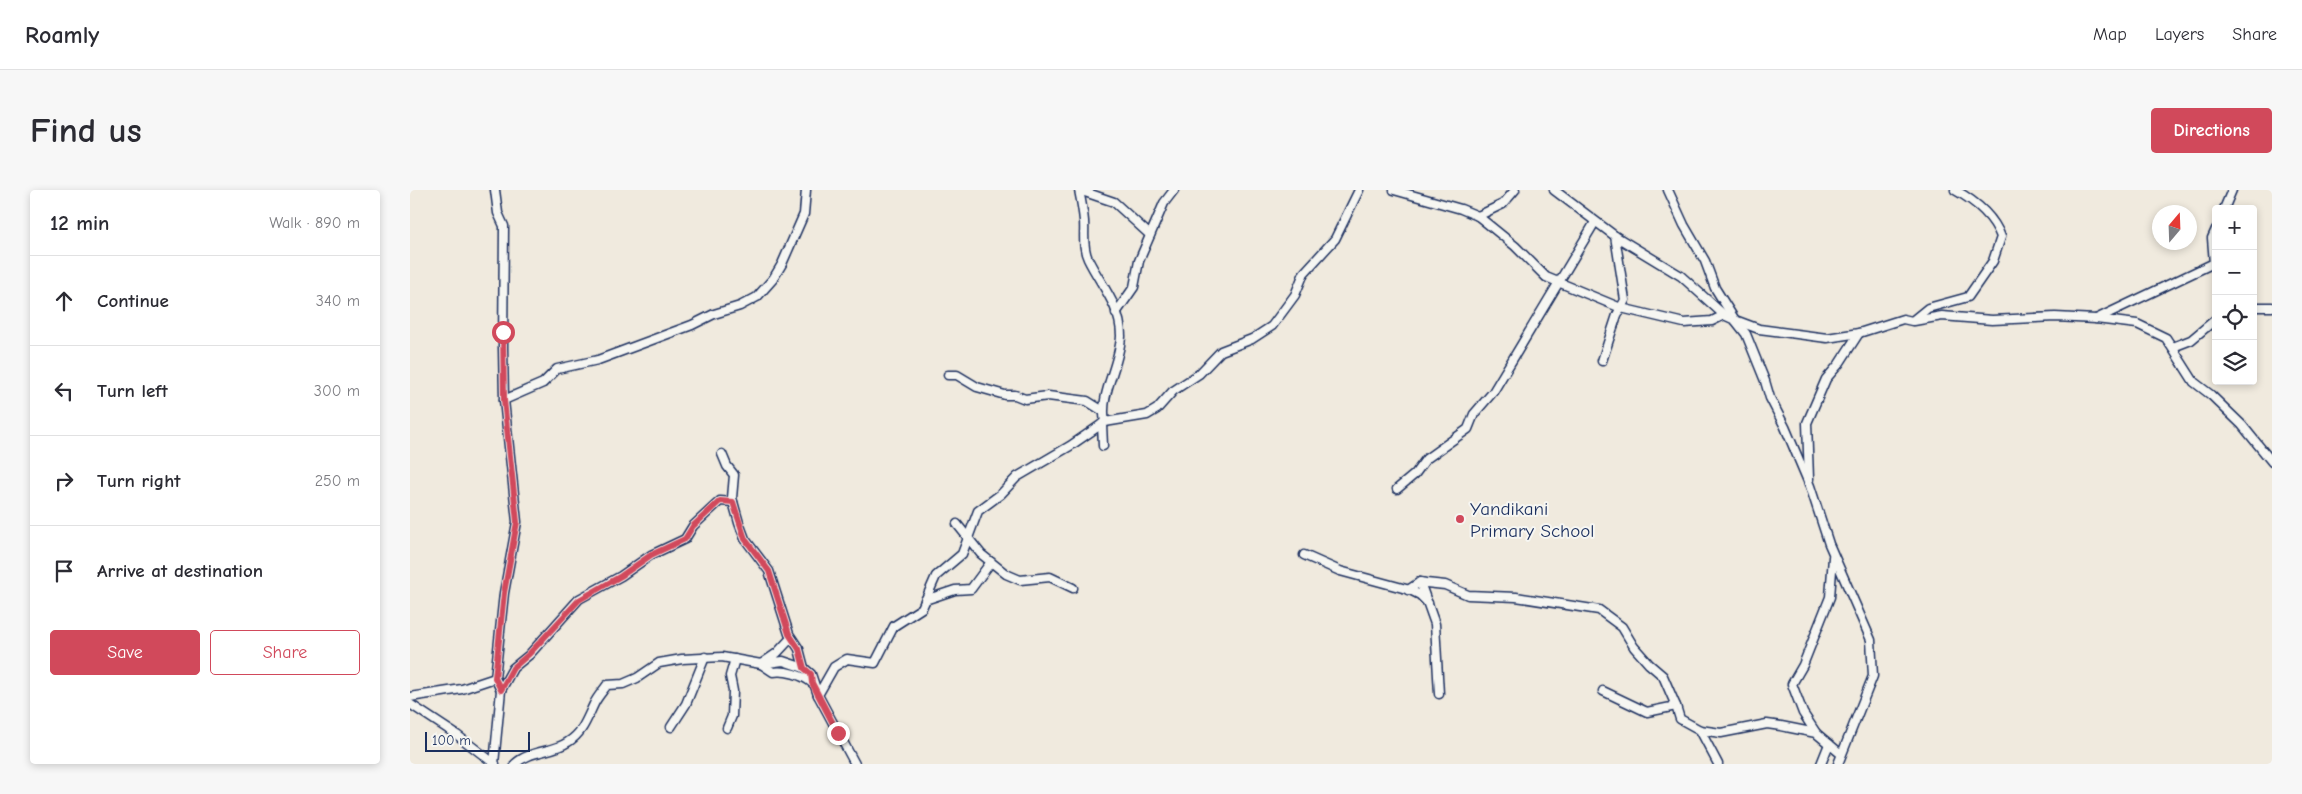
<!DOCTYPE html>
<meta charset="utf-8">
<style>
:root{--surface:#fff;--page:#f7f7f7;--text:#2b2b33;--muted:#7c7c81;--line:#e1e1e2;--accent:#d1495b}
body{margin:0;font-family:"Comic Neue",sans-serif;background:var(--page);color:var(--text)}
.controls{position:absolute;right:15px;top:15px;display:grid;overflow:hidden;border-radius:5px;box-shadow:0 2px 8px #0003}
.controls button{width:45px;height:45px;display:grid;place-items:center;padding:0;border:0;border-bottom:1px solid var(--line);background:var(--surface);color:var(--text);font:25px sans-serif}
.compass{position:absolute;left:1742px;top:15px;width:45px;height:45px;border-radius:50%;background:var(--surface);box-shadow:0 2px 8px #0003;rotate:19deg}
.scale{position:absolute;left:15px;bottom:12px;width:105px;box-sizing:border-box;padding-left:5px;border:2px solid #1b2f5e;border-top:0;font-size:14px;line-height:18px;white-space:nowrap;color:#1b2f5e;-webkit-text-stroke:4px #f6f6f2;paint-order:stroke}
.stop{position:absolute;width:15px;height:15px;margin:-11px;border:4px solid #d1495b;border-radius:50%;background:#fff}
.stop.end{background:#d1495b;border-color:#fff;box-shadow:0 1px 5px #0008}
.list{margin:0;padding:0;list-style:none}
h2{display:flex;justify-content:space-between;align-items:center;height:65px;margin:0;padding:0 20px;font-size:21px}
h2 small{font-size:16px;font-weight:400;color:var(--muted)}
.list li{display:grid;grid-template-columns:32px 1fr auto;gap:15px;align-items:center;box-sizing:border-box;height:90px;padding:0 20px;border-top:1px solid var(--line)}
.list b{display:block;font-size:19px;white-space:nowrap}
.list em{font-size:16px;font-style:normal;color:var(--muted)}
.actions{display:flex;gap:10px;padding:15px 20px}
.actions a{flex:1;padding:11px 0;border:1px solid var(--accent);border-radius:5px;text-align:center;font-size:18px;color:var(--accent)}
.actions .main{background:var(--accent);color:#fff}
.icon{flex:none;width:28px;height:28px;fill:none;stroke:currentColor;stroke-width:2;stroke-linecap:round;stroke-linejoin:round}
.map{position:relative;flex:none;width:1862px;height:574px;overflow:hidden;border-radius:5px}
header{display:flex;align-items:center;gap:30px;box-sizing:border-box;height:70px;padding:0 25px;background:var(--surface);border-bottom:1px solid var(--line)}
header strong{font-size:24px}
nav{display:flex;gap:28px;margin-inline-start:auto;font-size:18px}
.intro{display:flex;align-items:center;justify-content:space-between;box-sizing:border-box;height:120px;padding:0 30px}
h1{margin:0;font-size:35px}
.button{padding:12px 22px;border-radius:5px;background:var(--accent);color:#fff;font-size:18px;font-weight:700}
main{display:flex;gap:30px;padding:0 30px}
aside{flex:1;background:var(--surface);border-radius:5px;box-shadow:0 2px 8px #0003}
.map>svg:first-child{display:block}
</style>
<header>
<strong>Roamly</strong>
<nav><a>Map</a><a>Layers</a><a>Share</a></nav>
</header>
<div class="intro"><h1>Find us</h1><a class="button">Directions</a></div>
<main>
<aside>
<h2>12 min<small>Walk · 890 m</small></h2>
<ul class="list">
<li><svg class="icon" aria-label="ahead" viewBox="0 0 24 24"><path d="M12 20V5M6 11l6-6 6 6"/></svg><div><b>Continue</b></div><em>340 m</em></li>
<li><svg class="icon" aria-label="left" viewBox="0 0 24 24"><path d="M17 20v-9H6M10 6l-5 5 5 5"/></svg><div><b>Turn left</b></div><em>300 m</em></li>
<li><svg class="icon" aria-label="right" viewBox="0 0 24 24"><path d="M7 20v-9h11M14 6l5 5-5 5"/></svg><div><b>Turn right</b></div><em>250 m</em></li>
<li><svg class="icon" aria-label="arrive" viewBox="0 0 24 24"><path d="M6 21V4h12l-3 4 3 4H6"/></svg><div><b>Arrive at destination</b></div></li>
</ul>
<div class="actions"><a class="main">Save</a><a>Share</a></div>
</aside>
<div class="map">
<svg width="1862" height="574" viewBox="0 0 1862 574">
<rect width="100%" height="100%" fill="#f0eade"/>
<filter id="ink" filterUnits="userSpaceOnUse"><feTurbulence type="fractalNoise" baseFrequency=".02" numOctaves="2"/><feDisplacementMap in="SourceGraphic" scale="10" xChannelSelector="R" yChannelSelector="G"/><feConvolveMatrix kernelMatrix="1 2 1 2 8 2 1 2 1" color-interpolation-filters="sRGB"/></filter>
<g filter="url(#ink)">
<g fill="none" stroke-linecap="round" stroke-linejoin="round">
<defs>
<g id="street">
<path d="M 669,0 C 671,10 673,20 674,31 C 675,44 672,56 678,69 C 690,94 711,116 711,146 C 710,175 689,204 695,232"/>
<path d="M 669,0 L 704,12 L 740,45"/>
<path d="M 984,0 L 1051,19 L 1068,26 L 1105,56 L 1136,87 L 1211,118 L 1274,133 L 1302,131 L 1314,125"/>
<path d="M 1144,0 L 1205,46 L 1271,86 L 1314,125 L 1325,130 L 1336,144 L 1355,191 L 1360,208 L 1375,237 L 1400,296 L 1419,354 L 1461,450 L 1463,486 L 1428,574"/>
<path d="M 1258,0 L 1274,35 L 1295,71 L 1305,98 L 1325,130 L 1349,139 L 1417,148 L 1449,143 L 1493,129 L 1502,131 L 1518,118 L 1558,107 L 1583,71 L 1591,47 C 1583,25 1565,11 1545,0"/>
<path d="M 1814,19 L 1822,0"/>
<path d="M 1068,26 L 1093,14 L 1105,0"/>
<path d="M 1843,117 L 1862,117"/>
<path d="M 706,123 L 724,97 L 729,71 L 754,13 L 764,0"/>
<path d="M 1686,129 L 1804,73 L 1802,48 L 1806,39"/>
<path d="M 1504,131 L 1532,126 L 1582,130 L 1645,127 L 1686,129 L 1727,134 L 1756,148 L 1784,192 L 1801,205 L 1832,235 L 1862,272"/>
<path d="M 1760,154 L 1763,157 L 1781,150 L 1806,129"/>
<path d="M 1192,171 L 1207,125 L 1215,110 L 1205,46"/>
<path d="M 538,185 L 547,185 L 567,197 L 595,205 L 605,205 L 615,209 L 638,206 L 677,211 L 693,221"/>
<path d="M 94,210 L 133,193 L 147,179 L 188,170 L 282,135 L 304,124 L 330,116 L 347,107 L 363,89 L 372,74 L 394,24 L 396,0"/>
<path d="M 692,234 L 693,256"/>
<path d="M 312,264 L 317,276 L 324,285 L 322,308 L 329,333 L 335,349 L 359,381 L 379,444 L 389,459 L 394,478"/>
<path d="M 1399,289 L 1397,233 L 1416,189 L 1429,174 L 1449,143"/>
<path d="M 987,299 L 1005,284 L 1016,269 L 1058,239 L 1064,224 L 1083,202 L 1185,32"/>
<path d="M 547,334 L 571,364 L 596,384 L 610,390 L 640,387 L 663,398"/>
<path d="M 894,365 L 930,381 L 1000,400 L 1010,405 L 1018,413"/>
<path d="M 1010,392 L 1025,434 L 1029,504"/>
<path d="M 998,400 L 1010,392 L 1016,393 L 1035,395 L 1058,405 L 1106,407 L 1189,420 L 1212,437 L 1224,457 L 1239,474 L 1253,486 L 1266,516"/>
<path d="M 515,410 L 545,400 L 561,399 L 581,372"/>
<path d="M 381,448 L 367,463 L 351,474 L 363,482 C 375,480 393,485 402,493"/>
<path d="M 91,500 L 103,478 L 119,465 L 169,409 L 211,386 L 241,365 L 275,349 L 283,336 L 310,311 L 323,312"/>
<path d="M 1193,501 L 1237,522 L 1266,516 L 1270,529 L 1290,540 L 1311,543 L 1357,534 L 1371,536 L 1406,543 L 1431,564"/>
<path d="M 0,507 L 52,499 L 85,488 L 94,403 L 107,332 L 94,210 L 93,158 L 94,36 L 88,23 L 85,0"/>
<path d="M 0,514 L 47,545 L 85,574"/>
<path d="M 261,537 L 276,514 L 295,467"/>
<path d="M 317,538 L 322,526 L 323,501 L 320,486 L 325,469"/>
<path d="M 1290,540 L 1308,574"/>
<path d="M 1406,543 L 1393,523 L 1382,494 L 1393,475 L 1420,407 L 1423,367"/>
<path d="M 84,574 L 91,500 L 85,488"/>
<path d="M 105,574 C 120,560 142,563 158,552 C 173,543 177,528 184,514 C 187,507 193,501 197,495 L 213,494 L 227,488 L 249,473 L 272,469 L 312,467 L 351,474 L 373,471 L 394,478 L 401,484 L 408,505"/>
<path d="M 445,574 L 408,505 L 424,477 L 437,469 L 465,473 L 484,436 L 512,418 L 526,386 L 552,364 L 568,321 L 591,304 L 607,287 L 660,256 L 695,232 L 737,225 L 747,219 L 763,201 L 789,184 L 811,161 L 842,149 L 862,136 L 885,105 L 894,83 L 925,49 L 949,0"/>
<path d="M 1411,574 L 1419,554"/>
</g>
</defs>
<!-- street casing -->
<use href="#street" stroke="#1b2f5e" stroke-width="11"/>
<!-- street -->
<use href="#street" stroke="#f6f6f2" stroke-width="8"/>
</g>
</g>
<g fill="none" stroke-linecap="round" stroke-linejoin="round" filter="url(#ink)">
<!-- route -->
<path stroke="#d1495b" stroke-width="6" d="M 93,142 L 94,210 L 107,332 L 94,403 L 85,488 L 91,500 L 103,478 L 119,464 L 169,410 L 211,386 L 241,365 L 275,349 L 283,336 L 310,311 L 323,312 L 335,349 L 359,381 L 379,444 L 389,459 L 394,478 L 401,484 L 402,493 L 428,543"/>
</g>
<!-- markers -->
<circle fill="#d1495b" stroke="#f6f6f2" stroke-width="2" cx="1050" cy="329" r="5"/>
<g text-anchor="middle" stroke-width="4" stroke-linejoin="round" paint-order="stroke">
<!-- poi labels -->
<g font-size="19" fill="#1b2f5e" stroke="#f6f6f2" text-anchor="start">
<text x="1060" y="325">Yandikani<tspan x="1060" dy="22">Primary School</tspan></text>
</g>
</g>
</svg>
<div class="controls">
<button>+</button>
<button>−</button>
<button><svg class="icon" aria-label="locate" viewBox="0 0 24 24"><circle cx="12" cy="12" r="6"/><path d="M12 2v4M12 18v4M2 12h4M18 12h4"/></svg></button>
<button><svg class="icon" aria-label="layers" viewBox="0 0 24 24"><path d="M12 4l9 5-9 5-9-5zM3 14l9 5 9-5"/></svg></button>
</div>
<svg class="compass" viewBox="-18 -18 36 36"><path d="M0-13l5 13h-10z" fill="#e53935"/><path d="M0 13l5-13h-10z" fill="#7c7c81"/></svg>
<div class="scale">100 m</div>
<div class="stop" style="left:93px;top:142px"></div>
<div class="stop end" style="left:428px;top:543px"></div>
</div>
</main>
